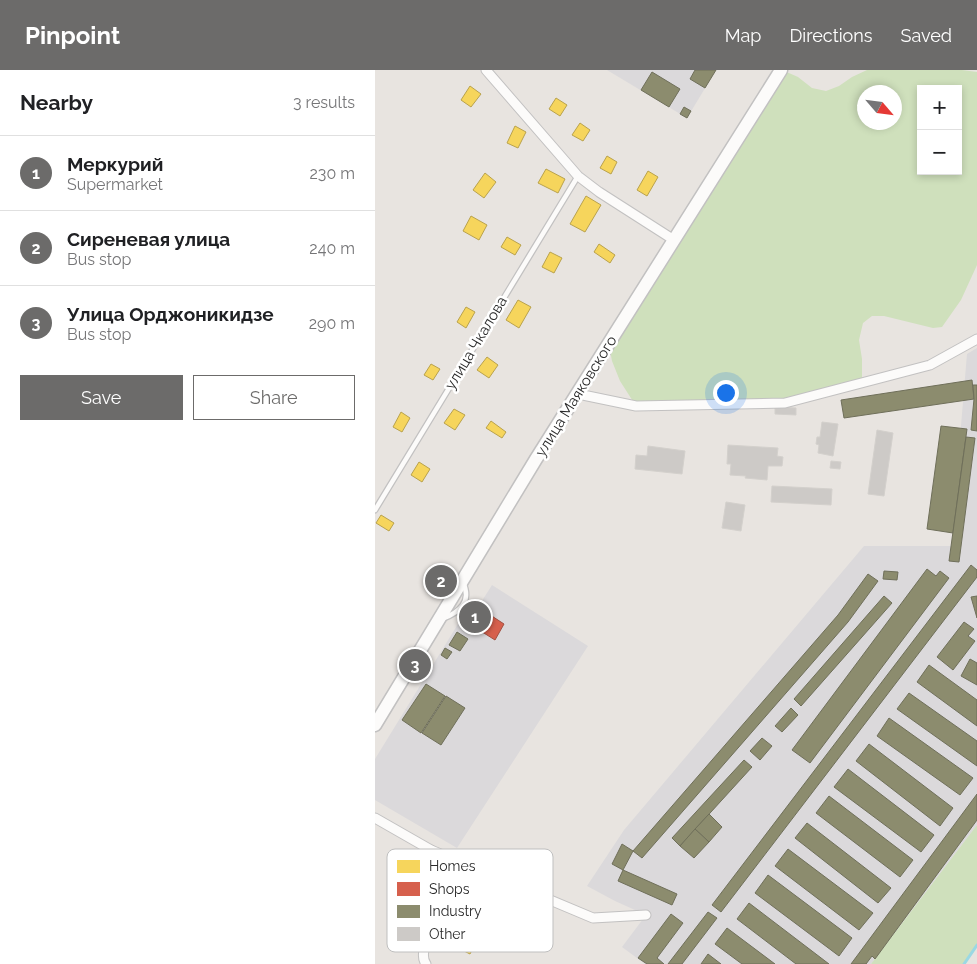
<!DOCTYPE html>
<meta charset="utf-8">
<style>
:root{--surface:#fff;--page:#f6f6f6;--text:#202124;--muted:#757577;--line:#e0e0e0;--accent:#6c6b6a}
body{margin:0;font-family:Raleway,sans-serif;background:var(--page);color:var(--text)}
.controls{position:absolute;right:15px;top:15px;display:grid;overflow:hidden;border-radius:0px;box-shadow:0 2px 8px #0003}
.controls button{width:45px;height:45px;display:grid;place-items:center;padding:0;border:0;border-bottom:1px solid var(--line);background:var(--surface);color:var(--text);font:25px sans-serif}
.compass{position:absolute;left:482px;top:15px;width:45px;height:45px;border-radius:50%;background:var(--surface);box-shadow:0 2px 8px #0003;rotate:118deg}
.you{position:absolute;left:350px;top:322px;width:18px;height:18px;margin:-12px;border:4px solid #fff;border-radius:50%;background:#1a73e8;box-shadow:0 0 0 8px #1a73e833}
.badge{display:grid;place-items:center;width:32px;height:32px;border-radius:50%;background:var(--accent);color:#fff;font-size:16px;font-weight:700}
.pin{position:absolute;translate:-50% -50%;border:2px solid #fff;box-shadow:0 1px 5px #0006}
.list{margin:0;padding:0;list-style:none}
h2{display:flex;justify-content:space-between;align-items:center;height:65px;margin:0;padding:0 20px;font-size:21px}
h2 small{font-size:16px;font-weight:400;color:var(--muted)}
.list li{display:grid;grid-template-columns:32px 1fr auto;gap:15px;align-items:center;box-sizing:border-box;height:75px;padding:0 20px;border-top:1px solid var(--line)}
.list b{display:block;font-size:19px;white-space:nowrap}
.list p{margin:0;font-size:16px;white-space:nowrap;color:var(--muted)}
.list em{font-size:16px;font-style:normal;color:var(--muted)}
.actions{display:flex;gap:10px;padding:15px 20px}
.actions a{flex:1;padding:11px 0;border:1px solid var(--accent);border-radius:0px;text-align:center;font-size:18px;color:var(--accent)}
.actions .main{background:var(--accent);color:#fff}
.map{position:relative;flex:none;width:602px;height:894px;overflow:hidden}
header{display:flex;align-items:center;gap:30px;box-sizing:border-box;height:70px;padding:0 25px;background:var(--accent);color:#fff}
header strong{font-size:24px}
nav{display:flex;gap:28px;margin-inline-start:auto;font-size:18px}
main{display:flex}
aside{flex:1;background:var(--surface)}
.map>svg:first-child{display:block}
</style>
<header>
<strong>Pinpoint</strong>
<nav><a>Map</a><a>Directions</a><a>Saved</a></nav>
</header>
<main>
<aside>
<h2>Nearby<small>3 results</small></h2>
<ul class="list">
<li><span class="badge">1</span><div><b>Меркурий</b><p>Supermarket</p></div><em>230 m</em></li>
<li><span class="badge">2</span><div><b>Сиреневая улица</b><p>Bus stop</p></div><em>240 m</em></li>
<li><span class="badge">3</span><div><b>Улица Орджоникидзе</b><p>Bus stop</p></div><em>290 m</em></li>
</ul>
<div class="actions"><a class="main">Save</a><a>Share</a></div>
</aside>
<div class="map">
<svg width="602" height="894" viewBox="0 0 602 894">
<rect width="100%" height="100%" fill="#e8e4e0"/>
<!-- industrial -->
<g fill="#dbd9db">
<path d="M 232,0 L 341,0 L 312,48 Z"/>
<path d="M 602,278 L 602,755 L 496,894 L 270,894 L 247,877 L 271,845 L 240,831 L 212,816 L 249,760 L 489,476 L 576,476 L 592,284 Z"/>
<path d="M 117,515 L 213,576 L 82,778 L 0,730 L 0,689 L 83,554 L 93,553 Z"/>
</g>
<!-- green -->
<g fill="#cfe0bc" fill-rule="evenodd">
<path d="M 407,0 L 423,7 L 437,18 L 451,21 L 464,16 L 477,7 L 492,0 L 587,0 L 602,2 L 602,195 L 586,230 L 567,257 L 558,258 L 509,246 L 497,246 L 488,253 L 484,270 L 487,289 L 487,313 L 410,333 L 261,336 L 245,311 L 237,291 L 234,275 ZM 546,19 L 583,19 L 583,101 L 546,101 ZM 490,22 L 520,22 L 520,52 L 490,52 Z"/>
<path d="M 602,755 L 602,875 L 589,894 L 496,894 Z"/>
</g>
<!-- homes -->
<g fill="#f6d55c" stroke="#b9a24d">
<path d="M 95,16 L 106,24 L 96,37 L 86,30 Z"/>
<path d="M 181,28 L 192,35 L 185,46 L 174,39 Z"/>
<path d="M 205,53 L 215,60 L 208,71 L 197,65 Z"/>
<path d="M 140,56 L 151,62 L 143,78 L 132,73 Z"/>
<path d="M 232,86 L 242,92 L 236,104 L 225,98 Z"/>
<path d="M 171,99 L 190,109 L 183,123 L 163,113 Z"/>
<path d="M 273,101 L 283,107 L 272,126 L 262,120 Z"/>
<path d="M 110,103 L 121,112 L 109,128 L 98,120 Z"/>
<path d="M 211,126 L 226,135 L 210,162 L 195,154 Z"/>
<path d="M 96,146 L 112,155 L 104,170 L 88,161 Z"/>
<path d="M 132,167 L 146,175 L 140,185 L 126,177 Z"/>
<path d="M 224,174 L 240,185 L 235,193 L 219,182 Z"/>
<path d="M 175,182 L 187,188 L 179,203 L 167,197 Z"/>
<path d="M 143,230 L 156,237 L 144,258 L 131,250 Z"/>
<path d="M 91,237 L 100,242 L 91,258 L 82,252 Z"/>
<path d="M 112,287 L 123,295 L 114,308 L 102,300 Z"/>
<path d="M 56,294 L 65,299 L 58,310 L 49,305 Z"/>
<path d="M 79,339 L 90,345 L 80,360 L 69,353 Z"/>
<path d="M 26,342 L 35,348 L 27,362 L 18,357 Z"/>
<path d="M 116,351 L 131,362 L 127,368 L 111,358 Z"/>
<path d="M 44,392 L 55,399 L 47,412 L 36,405 Z"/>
<path d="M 6,445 L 19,453 L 14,461 L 1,453 Z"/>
<path d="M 85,855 L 104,866 L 95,884 L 75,874 Z"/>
</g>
<!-- shops -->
<path fill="#d6604d" stroke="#a25042" d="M 103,537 L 129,554 L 120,570 L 93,553 Z"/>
<!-- industry -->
<g fill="#8c8c6e" stroke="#6f6f5a">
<path d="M 320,0 L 341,0 L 330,18 L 315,9 Z"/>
<path d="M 277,2 L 305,19 L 294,37 L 266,20 Z"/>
<path d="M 309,37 L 316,41 L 312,48 L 305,44 Z"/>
<path d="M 597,310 L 599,329 L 469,348 L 466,330 Z"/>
<path d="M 598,315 L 602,315 L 602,361 L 596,360 L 599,329 Z"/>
<path d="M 566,356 L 592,359 L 578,463 L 552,459 Z"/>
<path d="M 591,367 L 600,368 L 584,492 L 574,491 Z"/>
<path d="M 596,495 L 602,500 L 602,507 L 346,842 L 337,835 Z"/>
<path d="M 552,499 L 561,506 L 565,501 L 574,508 L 435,693 L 417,680 Z"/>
<path d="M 509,501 L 523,502 L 522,510 L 508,509 Z"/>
<path d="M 493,504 L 503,511 L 473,552 L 267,788 L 258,781 L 463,545 Z"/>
<path d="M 509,526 L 517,533 L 426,636 L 419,629 Z"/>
<path d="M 602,526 L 602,548 L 596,527 Z"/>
<path d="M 589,552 L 599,559 L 593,566 L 600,571 L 578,600 L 562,587 Z"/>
<path d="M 82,562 L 93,569 L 85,581 L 74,575 Z"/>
<path d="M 70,578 L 77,582 L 72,589 L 66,585 Z"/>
<path d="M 595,589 L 602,593 L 602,615 L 586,606 Z"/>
<path d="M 554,595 L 602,630 L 602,656 L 542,612 Z"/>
<path d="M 51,614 L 70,626 L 46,663 L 27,650 Z"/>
<path d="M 534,623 L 602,671 L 602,696 L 522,639 Z"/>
<path d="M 71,626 L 90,638 L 66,675 L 47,663 Z"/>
<path d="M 416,638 L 423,645 L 407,662 L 400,656 Z"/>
<path d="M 514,648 L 598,708 L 585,725 L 502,666 Z"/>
<path d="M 387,668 L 397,676 L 385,690 L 375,681 Z"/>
<path d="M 494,674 L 578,738 L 565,756 L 481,691 Z"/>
<path d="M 369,690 L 377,697 L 305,776 L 297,768 Z"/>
<path d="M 473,699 L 559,765 L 546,782 L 459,717 Z"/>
<path d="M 602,724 L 602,750 L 500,889 L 497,886 L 491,894 L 476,894 Z"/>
<path d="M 454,726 L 538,790 L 525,807 L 441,743 Z"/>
<path d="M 334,744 L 347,757 L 334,772 L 320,759 Z"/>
<path d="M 432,753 L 516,818 L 503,833 L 420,768 Z"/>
<path d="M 320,759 L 334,772 L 319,788 L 305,776 Z"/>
<path d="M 247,774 L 258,781 L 248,800 L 237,794 Z"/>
<path d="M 413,779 L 498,843 L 484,860 L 400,796 Z"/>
<path d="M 248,800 L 302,824 L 297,835 L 243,811 Z"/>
<path d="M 393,805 L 477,868 L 464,886 L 380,823 Z"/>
<path d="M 374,833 L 454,894 L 421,894 L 362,849 Z"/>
<path d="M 333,842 L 342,848 L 307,894 L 293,894 Z"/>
<path d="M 296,844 L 308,853 L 282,888 L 289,894 L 272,894 L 263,888 Z"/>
<path d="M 352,858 L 400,894 L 367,894 L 340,874 Z"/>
<path d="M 333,884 L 346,894 L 326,894 Z"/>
</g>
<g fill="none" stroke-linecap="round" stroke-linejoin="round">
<!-- stream -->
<path stroke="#9bd8e3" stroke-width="3" d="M 589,894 L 602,875"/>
</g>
<!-- building -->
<g fill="#cdcac7" stroke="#d3d0cc">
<path d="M 400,337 L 421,338 L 421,345 L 400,344 Z"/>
<path d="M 447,352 L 463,354 L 458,386 L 443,383 L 444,375 L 441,374 L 442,367 L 445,367 Z"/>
<path d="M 502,360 L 518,363 L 509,426 L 493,424 Z"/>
<path d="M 353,375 L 403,378 L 402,386 L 408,387 L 407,396 L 393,396 L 392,410 L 370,408 L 371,406 L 355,405 L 356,394 L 352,394 Z"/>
<path d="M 273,376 L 310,381 L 307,404 L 260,399 L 261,385 L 272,386 Z"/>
<path d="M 456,391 L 466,392 L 465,399 L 455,398 Z"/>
<path d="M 397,416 L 457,419 L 456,435 L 396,432 Z"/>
<path d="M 351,432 L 370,435 L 366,461 L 347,458 Z"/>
</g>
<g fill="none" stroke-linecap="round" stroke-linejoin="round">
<defs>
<g id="lane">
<path d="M 0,440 L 203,106"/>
<path d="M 67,549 C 85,542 97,532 88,512"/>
</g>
<g id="street">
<path d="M 111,0 L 203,106 L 224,122 L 299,170"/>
<path d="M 203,324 L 261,336 L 410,333 L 555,295 L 602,269"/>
<path d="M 0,748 L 56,780 L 218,848 L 271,845"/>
<path d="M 51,894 C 44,884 53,871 56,861 C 65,831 66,809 56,780"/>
</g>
<path id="secondary" d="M 0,655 L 161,389 L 406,0"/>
</defs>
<!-- lane casing -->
<use href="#lane" stroke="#c2c1c1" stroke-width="7"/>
<!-- street casing -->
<use href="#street" stroke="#c2c1c1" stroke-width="11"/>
<!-- secondary casing -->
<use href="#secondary" stroke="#c2c1c1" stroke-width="15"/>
<!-- lane -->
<use href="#lane" stroke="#fcfbfa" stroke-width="4.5"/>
<!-- street -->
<use href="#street" stroke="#fcfbfa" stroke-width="9"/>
<!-- secondary -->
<use href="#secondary" stroke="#fcfbfa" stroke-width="12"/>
</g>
<g text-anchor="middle" stroke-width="5" stroke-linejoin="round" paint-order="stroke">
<!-- street labels -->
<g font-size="15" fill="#2a2a2a" stroke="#fff">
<text transform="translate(101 273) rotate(-59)" y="5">улица Чкалова</text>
<text transform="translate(201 326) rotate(-58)" y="5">улица Маяковского</text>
</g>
</g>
<!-- legend -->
<rect x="12" y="779" width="166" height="103" rx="8" fill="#fff" stroke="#bfbfbf" stroke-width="1"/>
<rect x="22" y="790" width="23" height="13" fill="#f6d55c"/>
<rect x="22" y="812" width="23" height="14" fill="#d6604d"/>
<rect x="22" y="835" width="23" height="13" fill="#8c8c6e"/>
<rect x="22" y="857" width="23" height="14" fill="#cdcac7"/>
<g font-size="14" fill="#2a2a2a">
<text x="54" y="801">Homes</text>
<text x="54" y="824">Shops</text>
<text x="54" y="846">Industry</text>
<text x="54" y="869">Other</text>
</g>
</svg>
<div class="controls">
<button>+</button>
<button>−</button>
</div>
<svg class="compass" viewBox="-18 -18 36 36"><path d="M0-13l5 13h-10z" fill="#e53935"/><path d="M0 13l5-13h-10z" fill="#757577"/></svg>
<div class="you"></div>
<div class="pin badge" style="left:100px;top:547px">1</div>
<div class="pin badge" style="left:66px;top:511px">2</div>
<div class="pin badge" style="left:40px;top:595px">3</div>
</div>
</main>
